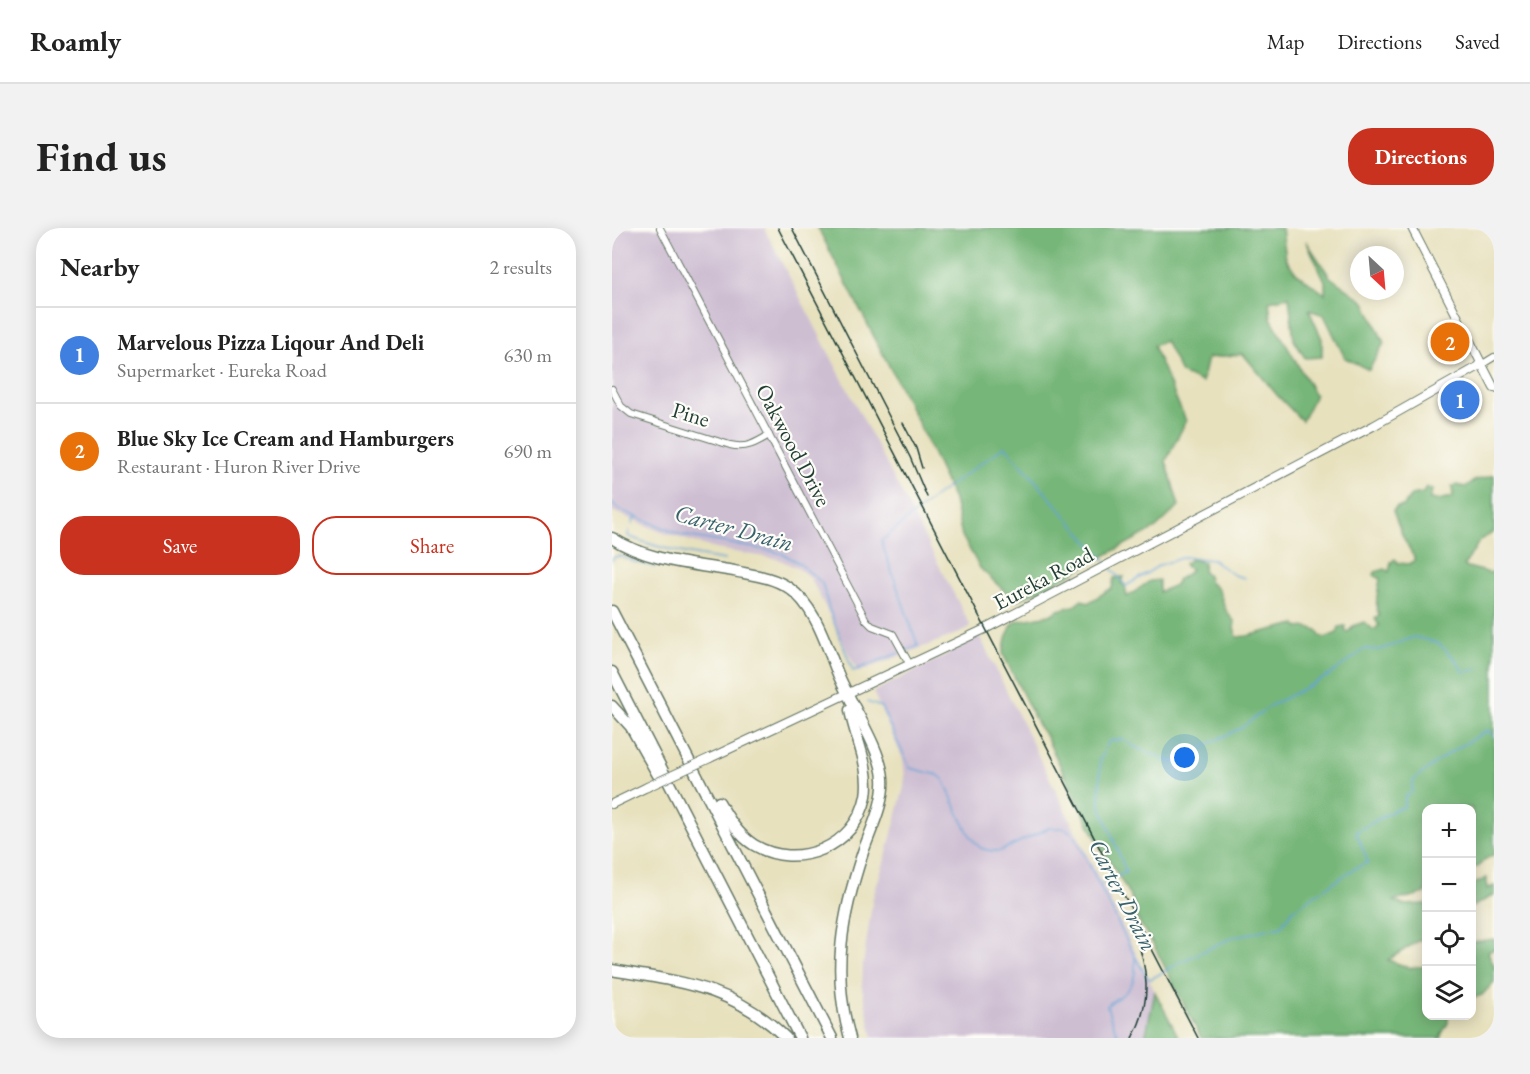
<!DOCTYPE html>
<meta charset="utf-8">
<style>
:root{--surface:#fff;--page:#f2f2f2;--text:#222;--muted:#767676;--line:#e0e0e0;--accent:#c8321e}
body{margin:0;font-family:"EB Garamond",serif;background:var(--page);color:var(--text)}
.controls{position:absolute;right:18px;bottom:18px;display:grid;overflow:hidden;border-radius:12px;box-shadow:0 3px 15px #0003}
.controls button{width:54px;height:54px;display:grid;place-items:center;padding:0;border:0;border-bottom:2px solid var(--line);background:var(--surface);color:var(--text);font:30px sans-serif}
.compass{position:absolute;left:738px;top:18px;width:54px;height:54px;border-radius:50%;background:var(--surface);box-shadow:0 3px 15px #0003;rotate:154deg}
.you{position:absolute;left:573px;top:530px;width:21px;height:21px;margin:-15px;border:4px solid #fff;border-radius:50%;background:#1a73e8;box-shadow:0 0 0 9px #1a73e833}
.badge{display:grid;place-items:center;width:39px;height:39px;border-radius:50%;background:var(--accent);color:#fff;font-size:20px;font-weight:700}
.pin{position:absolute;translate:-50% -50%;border:3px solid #fff;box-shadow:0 2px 6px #0006}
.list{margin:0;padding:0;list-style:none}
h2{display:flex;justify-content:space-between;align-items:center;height:78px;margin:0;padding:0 24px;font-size:26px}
h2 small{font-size:20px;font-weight:400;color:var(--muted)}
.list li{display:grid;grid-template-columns:39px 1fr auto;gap:18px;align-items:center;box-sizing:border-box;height:96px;padding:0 24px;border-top:2px solid var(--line)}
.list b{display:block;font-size:22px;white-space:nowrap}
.list p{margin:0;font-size:20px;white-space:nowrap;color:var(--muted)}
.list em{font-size:20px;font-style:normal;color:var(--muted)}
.actions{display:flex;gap:12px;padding:18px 24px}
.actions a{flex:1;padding:14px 0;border:2px solid var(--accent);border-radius:24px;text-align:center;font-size:21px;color:var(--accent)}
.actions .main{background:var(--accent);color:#fff}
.icon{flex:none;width:33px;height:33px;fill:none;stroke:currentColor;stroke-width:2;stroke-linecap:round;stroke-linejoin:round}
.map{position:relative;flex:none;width:882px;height:810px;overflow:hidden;border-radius:24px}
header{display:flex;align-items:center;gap:36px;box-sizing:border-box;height:84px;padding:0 30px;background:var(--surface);border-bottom:2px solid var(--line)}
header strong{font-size:28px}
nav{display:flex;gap:33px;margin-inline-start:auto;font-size:21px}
.intro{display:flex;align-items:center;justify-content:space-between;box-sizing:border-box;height:144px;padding:0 36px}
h1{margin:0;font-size:42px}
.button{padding:15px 27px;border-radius:24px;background:var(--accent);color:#fff;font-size:21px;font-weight:700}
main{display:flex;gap:36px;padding:0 36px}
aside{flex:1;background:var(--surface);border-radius:24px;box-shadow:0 3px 15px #0003}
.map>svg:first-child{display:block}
</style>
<header>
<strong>Roamly</strong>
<nav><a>Map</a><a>Directions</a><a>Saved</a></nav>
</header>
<div class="intro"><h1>Find us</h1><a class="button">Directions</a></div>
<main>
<aside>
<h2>Nearby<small>2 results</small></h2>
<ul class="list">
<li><span class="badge" style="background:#3f7fe0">1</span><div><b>Marvelous Pizza Liqour And Deli</b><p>Supermarket · Eureka Road</p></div><em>630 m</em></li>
<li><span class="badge" style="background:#e8710a">2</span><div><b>Blue Sky Ice Cream and Hamburgers</b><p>Restaurant · Huron River Drive</p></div><em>690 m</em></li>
</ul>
<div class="actions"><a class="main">Save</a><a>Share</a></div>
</aside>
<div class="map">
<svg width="882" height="810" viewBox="0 0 882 810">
<rect width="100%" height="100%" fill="#fdfcf7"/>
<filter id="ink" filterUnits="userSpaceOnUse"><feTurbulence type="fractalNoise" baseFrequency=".0167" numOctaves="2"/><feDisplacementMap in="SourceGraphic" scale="12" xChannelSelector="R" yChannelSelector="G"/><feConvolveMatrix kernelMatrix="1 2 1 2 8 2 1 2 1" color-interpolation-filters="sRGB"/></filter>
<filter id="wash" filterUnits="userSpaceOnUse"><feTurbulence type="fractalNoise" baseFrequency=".008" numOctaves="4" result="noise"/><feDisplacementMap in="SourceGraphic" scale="24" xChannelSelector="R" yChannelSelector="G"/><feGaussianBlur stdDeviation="1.35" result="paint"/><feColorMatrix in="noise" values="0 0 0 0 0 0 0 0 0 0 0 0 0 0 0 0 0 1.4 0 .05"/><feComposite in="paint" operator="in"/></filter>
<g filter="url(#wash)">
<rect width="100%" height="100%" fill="#e7e1be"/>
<!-- industrial -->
<g fill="#cdbed2">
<path d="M 0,0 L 152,0 L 358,397 L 355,402 L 246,444 L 198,349 L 185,340 L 166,331 L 104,321 L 49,304 L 0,283 Z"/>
<path d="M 367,407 L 543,764 L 533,810 L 261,810 L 250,760 L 251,737 L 261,669 L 274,628 L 292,559 L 293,549 L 291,531 L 261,464 L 332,428 Z"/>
</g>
<!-- forest -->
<g fill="#76b678" stroke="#4a7a56" stroke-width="1.5">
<path d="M 206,0 L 670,0 L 674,31 L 684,45 L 713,66 L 713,53 L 694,13 L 718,49 L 753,74 L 772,115 L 757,142 L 733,130 L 712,87 L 697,82 L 710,111 L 710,129 L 693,130 L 682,112 L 677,69 L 657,73 L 659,90 L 703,167 L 690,193 L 665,167 L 631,126 L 596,130 L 590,154 L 569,145 L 553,113 L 541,118 L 574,193 L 554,233 L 567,278 L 544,300 L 433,360 L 403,373 L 368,340 L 350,308 L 342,272 L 306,194 Z"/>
<path d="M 882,247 L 882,304 L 868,312 L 852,338 L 878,345 L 882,343 L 882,626 L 872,632 L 866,639 L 860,639 L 860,580 L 814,580 L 814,665 L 782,673 L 791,677 L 814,676 L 814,708 L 776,732 L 798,740 L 814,738 L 814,788 L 836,788 L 836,795 L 829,807 L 830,810 L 589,810 L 541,716 L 524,689 L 521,673 L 495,628 L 491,624 L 432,505 L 426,497 L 391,426 L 394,410 L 400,397 L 405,393 L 438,387 L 446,382 L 462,378 L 470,372 L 476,375 L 500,360 L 502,350 L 512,349 L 509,355 L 513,358 L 515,369 L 538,353 L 547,352 L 547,364 L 563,357 L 566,351 L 575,346 L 579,341 L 574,339 L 572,336 L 579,331 L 592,334 L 591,343 L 596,348 L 598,355 C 609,360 609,371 614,382 C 616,387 620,390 623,394 L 622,400 L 625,409 L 635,408 L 683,396 L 687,400 L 695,399 L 705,402 L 708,408 L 713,410 L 725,405 L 727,399 L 733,398 L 733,403 L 736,404 L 741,398 L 752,394 L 762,402 L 767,397 L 763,391 L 767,388 C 762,377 766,363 768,351 L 762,347 L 763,344 L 773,341 L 777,344 L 779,334 L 783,331 L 786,335 L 797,336 L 802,333 L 802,329 L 791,309 L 781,283 L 785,279 L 792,278 L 799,267 L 811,265 L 814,259 L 820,262 L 818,271 L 825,272 L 841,269 L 840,258 L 845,257 L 853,259 L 862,253 Z"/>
<path d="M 875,650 L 875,661 L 882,658 L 882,667 L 860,679 L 860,657 Z"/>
<path d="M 882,711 L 882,721 L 876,724 L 882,738 L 882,754 L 870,767 L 860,770 L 860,714 Z"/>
<path d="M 543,764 L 567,810 L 533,810 Z"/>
</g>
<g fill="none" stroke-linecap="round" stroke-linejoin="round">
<!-- stream -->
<g stroke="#64a4d7" stroke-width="1.5">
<path d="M 0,276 L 8,282 L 69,307 L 160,323 L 171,326 L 187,335 L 210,355 L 217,381 L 241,443 L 287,425"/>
<path d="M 20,296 L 23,289"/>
<path d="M 17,302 L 16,308 C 46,321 81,327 113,332"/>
<path d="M 21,329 L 19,333 L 43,339"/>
<path d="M 0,332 L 2,329 L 8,328 L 18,332"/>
<path d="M 499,340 L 514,358 L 548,337 L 572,329 L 601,332 L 622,347 L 633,350"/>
<path d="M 292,423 L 306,418 L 269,313 L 325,267 L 393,218 L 494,334"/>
<path d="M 255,474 L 269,479 L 298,540 L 326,547 L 332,552 C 339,567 356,612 369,620 C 375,623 381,623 388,623 L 437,600 L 453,600 L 463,608 L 523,729 L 536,750 L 539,751 L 570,733 L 622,709 L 669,698 L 681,682 L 737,644 L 756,634 L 744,604 L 782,582 L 792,579 L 793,569 L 800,564 L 800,555 L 804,550 L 834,527 L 876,502 L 882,509"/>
<path d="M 488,657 L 514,644 L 488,577 L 488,532 L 497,513 L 511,511 L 523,519 L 561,535 L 580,528 L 598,515 L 629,500 L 656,479 L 716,448 L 753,421 L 768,422 L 802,409 L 826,415 L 843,431 L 852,444 L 867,441"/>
<path d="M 507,810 L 499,791 L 495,778 C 500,772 506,770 511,766 C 523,757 524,744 523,730"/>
</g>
</g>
</g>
<g filter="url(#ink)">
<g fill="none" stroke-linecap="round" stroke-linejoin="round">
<defs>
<g id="street">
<path d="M 48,0 L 254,392 L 260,398 L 281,406 L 298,437"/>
<path d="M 869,137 L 882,129"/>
<path d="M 0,161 L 9,178 L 19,186 L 118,217 C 134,221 144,215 157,207"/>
</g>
<g id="secondary">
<path d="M 800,0 L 882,160"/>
<path d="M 98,530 L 373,401 L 761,198 L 869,137"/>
<path d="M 0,576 L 35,559"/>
</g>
<g id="highway">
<path d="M 0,310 C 35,333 81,336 122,343 C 141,347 161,349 177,360 C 204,379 214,417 226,446 C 238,475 269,521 271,550 C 273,574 259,601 251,624 C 230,687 219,743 238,810"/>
<path d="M 0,383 L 220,810"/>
<path d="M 0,444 L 188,810"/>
<path d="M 0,478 L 19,499 L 46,547"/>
<path d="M 107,574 C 116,590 126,607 142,617 C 185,643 244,619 254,568 C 259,539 243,510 238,482"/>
<path d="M 0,742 C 69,754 121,758 174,810"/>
</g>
</defs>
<!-- street casing -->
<use href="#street" stroke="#657664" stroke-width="8"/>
<!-- secondary casing -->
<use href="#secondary" stroke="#657664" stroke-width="10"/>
<!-- highway casing -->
<use href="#highway" stroke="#657664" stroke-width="13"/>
<!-- street -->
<use href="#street" stroke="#fff" stroke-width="6"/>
<!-- secondary -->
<use href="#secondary" stroke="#fff" stroke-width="8"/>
<!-- highway -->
<use href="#highway" stroke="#fff" stroke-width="10"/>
<!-- rail -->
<g stroke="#1f3d34" stroke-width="1.5">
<path d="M 166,0 L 586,810"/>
<path d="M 180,0 L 298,229 L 315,269"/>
<path d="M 291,195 L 304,220 L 310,240"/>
<path d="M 520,810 C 541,774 536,738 521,701"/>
</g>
<defs>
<path id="secondary-bridge" d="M 35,559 L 98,530"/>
</defs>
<!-- secondary-bridge casing -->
<use href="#secondary-bridge" stroke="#657664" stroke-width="10" stroke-linecap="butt"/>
<!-- secondary-bridge -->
<use href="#secondary-bridge" stroke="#fff" stroke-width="8"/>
</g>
</g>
<g text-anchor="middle" stroke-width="4.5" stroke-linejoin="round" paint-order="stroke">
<!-- street labels -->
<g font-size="22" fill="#1f3d34" stroke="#fdfcf7">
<text transform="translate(79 186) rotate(17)" y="8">Pine</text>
<text transform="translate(182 217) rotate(62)" y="8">Oakwood Drive</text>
<text transform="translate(431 350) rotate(-28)" y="8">Eureka Road</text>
</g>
<!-- water labels -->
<g font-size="24" font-style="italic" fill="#37616d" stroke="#fdfcf7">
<text transform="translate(122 300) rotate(15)" y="8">Carter Drain</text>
<text transform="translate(511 667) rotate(63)" y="8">Carter Drain</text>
</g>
</g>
</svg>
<div class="controls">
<button>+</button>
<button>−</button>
<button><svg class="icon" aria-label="locate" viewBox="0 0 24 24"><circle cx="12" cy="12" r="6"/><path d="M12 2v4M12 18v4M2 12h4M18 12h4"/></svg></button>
<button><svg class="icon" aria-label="layers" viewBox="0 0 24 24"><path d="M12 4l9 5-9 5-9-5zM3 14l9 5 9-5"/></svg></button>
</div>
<svg class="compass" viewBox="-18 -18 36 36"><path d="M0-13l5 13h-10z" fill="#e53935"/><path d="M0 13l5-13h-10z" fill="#767676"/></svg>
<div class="you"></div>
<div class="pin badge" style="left:848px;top:172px;background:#3f7fe0">1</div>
<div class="pin badge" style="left:838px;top:114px;background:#e8710a">2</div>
</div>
</main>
